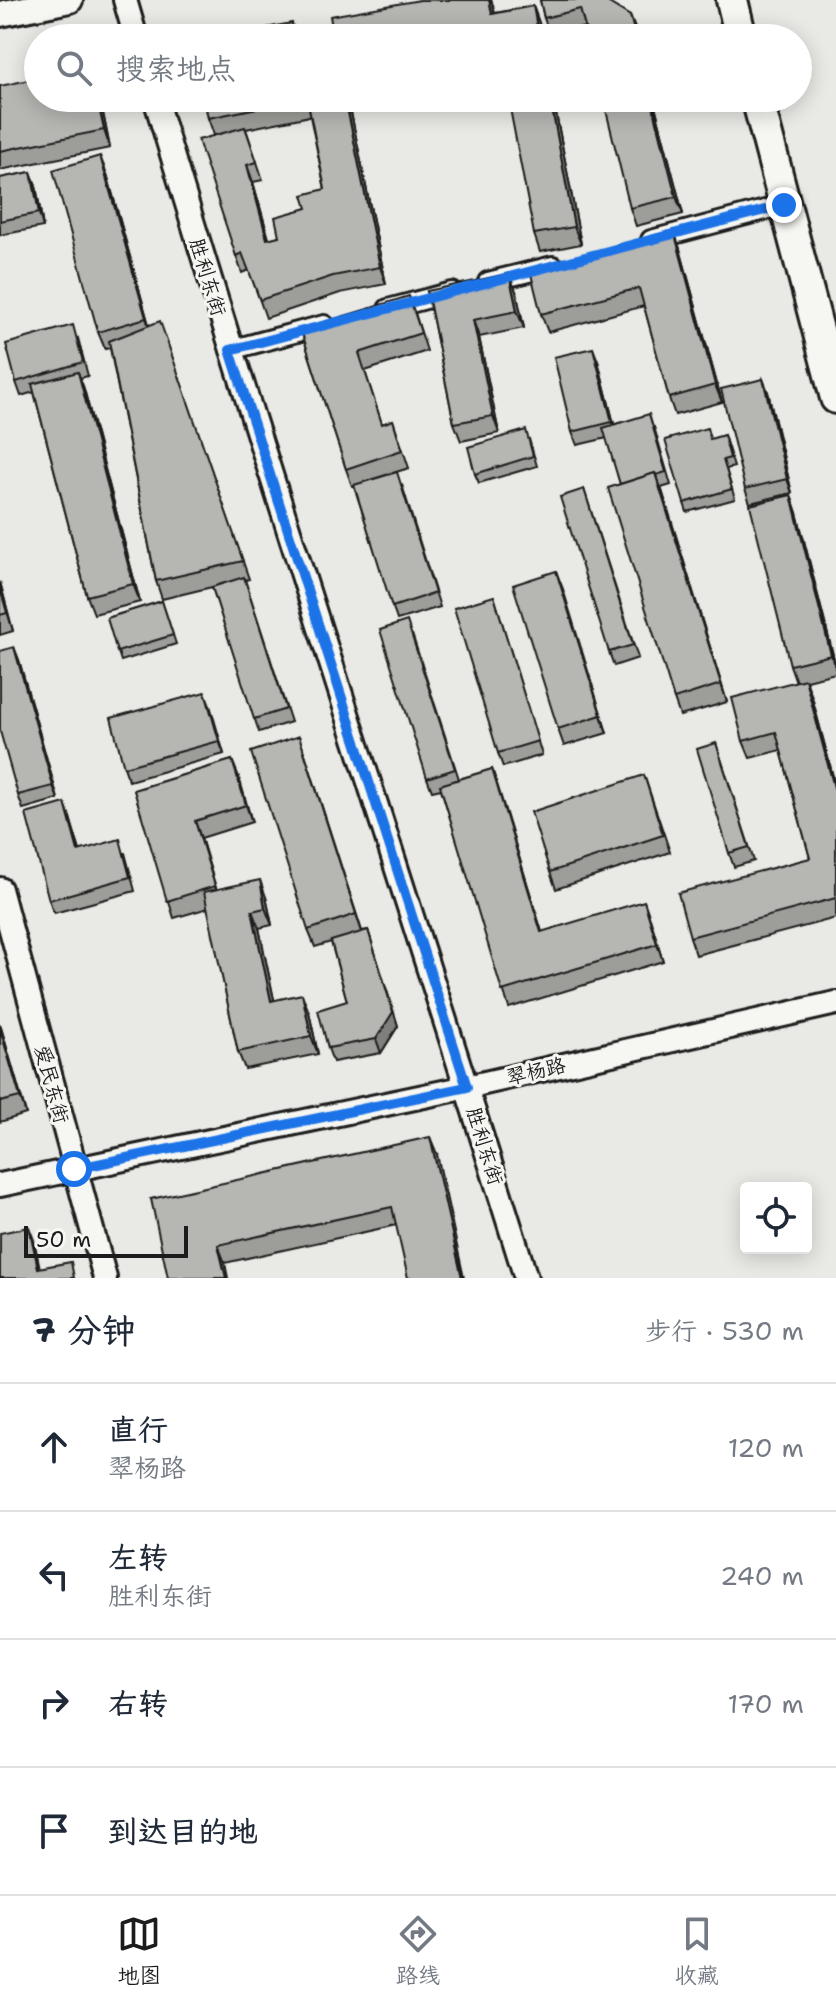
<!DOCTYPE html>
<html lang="zh">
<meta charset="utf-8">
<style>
:root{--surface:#fff;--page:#f6f6f7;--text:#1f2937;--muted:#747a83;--line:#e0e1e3;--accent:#1c1c1c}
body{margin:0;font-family:"Shantell Sans","LXGW WenKai TC",sans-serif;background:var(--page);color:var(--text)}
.controls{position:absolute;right:24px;bottom:24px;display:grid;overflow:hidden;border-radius:8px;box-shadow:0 4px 20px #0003}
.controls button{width:72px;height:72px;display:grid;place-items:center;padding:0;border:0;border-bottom:2px solid var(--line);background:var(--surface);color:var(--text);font:40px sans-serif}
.scale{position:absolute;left:24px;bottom:20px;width:164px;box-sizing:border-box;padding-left:8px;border:4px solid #1c1c1c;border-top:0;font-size:22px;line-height:28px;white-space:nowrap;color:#1c1c1c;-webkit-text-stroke:6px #f6f6f2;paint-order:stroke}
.stop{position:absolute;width:24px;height:24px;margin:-18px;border:6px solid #1a73e8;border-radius:50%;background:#fff}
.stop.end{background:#1a73e8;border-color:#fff;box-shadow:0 2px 8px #0008}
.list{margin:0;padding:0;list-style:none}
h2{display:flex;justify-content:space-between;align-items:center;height:104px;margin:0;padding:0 32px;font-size:34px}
h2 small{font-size:26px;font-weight:400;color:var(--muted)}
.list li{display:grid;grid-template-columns:52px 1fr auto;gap:24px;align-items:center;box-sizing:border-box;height:128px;padding:0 32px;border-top:2px solid var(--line)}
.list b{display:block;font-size:30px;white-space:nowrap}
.list p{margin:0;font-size:26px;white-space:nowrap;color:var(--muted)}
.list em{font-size:26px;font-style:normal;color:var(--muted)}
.icon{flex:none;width:44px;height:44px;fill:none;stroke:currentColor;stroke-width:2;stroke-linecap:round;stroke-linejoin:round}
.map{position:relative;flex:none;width:836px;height:1278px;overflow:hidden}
.search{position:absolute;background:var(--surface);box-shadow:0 4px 20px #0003;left:24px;right:24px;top:24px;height:88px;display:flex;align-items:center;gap:20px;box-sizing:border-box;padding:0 28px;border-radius:44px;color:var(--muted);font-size:30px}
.sheet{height:616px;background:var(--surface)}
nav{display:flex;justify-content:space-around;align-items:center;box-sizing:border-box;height:112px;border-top:2px solid var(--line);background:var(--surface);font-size:22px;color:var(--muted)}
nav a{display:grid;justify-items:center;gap:4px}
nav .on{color:var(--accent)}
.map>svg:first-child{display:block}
</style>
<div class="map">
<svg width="836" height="1278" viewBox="0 0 836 1278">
<rect width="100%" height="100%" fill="#e9e9e5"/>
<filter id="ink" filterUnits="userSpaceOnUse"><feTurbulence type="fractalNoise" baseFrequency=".0125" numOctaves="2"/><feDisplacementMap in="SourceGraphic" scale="16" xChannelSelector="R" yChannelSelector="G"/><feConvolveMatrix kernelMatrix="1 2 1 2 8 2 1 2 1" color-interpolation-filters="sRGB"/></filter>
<g filter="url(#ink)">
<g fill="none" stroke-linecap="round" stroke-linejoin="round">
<defs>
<g id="minor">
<path d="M 651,240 L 784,205"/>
<path d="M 488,282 L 553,266"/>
<path d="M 388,309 L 452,292"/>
<path d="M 230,350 L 324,325"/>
</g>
<g id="tertiary">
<path d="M 125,0 L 136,38"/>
<path d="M 155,98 C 273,493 404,884 526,1278"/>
<path d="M 0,889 L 105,1278"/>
<path d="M 0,1185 L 467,1087 L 836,1003"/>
</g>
<path id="secondary" d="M 0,14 L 70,0"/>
<g id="trunk">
<path d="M 732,0 L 741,38"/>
<path d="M 757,98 L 836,398"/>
</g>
</defs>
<!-- minor casing -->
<use href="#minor" stroke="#1c1c1c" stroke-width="24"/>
<!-- tertiary casing -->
<use href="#tertiary" stroke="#1c1c1c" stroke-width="28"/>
<!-- secondary casing -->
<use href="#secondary" stroke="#1c1c1c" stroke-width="30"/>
<!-- trunk casing -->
<use href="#trunk" stroke="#1c1c1c" stroke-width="36"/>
<!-- minor -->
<use href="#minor" stroke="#f6f6f2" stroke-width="18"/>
<!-- tertiary -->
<use href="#tertiary" stroke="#f6f6f2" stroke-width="22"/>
<!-- secondary -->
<use href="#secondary" stroke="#f6f6f2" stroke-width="24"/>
<!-- trunk -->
<use href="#trunk" stroke="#f6f6f2" stroke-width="30"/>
</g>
<!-- wall -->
<g fill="#9d9d9a" stroke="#1c1c1c" stroke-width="2" fill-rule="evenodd">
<path d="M 420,0 L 491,0 L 495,13 L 533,6 L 539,23 L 542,38 L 213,38 L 295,31 L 332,25 Z"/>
<path d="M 540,0 L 630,16 L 637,33 L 585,27 L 550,35 L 544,18 Z"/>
<path d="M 0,86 L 38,98 L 100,98 L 110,148 L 0,170 Z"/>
<path d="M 204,98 L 348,98 L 386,284 L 340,293 L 266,318 L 249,270 L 242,273 L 236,256 L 214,135 L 208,118 ZM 310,116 L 325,189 L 279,236 L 269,239 L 253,182 L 263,180 L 246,129 Z"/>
<path d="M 553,98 L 581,244 L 540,252 L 534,234 Z"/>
<path d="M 653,98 L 683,214 L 636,226 L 630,208 Z"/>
<path d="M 31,172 L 36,186 L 43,227 L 0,235 L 0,178 Z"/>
<path d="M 107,174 L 149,325 L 166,339 L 249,579 L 245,580 L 291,722 L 259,732 L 212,587 L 162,599 L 156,581 L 110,348 L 105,349 L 98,332 Z"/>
<path d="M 674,231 L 680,249 L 722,402 L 675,415 L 669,398 L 644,306 L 548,332 L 541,314 Z"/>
<path d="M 427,291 L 516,291 L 524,328 L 479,337 L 499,433 L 461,441 L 454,423 Z"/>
<path d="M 415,313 L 427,351 L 365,371 L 382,424 L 393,420 L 409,468 L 370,480 L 402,485 L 440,607 L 397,620 L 354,486 L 352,486 L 346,469 L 301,330 Z"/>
<path d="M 78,338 L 88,376 L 80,378 L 84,389 L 140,602 L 94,614 L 87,596 L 34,392 L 21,396 L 16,382 Z"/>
<path d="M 598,361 L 614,424 L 654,427 L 671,485 L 661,488 L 727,702 L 680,716 L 674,699 L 620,484 L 607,438 L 577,445 L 572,432 Z"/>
<path d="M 763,379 L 768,392 L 792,493 L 750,503 L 745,489 Z"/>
<path d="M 724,435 L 734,467 L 726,469 L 735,499 L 687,512 L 684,503 L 711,439 Z"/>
<path d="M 529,439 L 537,466 L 479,483 L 475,474 Z"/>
<path d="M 584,489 L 638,658 L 614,666 L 609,652 Z"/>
<path d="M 791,495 L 797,513 L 836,666 L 836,673 L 806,680 L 812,697 L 836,788 L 836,918 L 696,955 L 690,937 L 810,858 L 781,750 L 750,758 L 743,741 L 796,682 L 790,665 Z"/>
<path d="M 556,571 L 607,733 L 564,746 L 558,729 Z"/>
<path d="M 0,582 L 13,631 L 0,635 Z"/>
<path d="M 494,596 L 542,755 L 503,767 L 498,753 Z"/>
<path d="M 162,601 L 176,644 L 121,661 L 107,618 Z"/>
<path d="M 412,634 L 459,779 L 492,769 L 542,932 L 650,918 L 663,961 L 509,1008 L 441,789 L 432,791 L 427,778 Z"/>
<path d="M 14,647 L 19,660 L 58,799 L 23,809 L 18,795 Z"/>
<path d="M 205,692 L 224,754 L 129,781 L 124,767 Z"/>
<path d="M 716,743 L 754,861 L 734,867 L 729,853 Z"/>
<path d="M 305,754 L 362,931 L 368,930 L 398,1026 L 381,1053 L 333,1062 L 328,1048 L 347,1001 L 331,942 L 315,947 L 308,930 Z"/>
<path d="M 232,760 L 252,822 L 201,838 L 216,889 L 266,897 L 272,925 L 259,928 L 274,1000 L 309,1012 L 318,1054 L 245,1069 L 238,1052 L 208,908 L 174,918 L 134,790 Z"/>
<path d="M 644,775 L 670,852 L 556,889 L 550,872 Z"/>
<path d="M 65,803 L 80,850 L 125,853 L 135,891 L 54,913 L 49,900 Z"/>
<path d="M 0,1024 L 26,1114 L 0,1122 Z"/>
<path d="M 437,1154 L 396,1225 L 225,1263 L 151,1199 Z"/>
</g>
<!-- shaded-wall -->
<g fill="#7f7f7d" stroke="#1c1c1c" stroke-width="2">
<path d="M 489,0 L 491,0 L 493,5 L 498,31 L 492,14 Z"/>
<path d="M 533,6 L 539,23 L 542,38 L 539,38 Z"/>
<path d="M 97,98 L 100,98 L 110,148 L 104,130 Z"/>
<path d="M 345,98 L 348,98 L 386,284 L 380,267 Z"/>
<path d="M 550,98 L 553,98 L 581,244 L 574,227 Z"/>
<path d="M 651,98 L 653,98 L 683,214 L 676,197 Z"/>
<path d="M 100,156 L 107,174 L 152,336 L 146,318 Z"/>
<path d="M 247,165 L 253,182 L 274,257 L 267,239 Z"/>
<path d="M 31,172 L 36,186 L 43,227 L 39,213 Z"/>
<path d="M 674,231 L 680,249 L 722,402 L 715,385 Z"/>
<path d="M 509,274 L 516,291 L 524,328 L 517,311 Z"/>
<path d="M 473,320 L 479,337 L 499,433 L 493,416 Z"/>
<path d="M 593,348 L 598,361 L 617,436 L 612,422 Z"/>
<path d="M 78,372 L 84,389 L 140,602 L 133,584 Z"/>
<path d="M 763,379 L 768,392 L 792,493 L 787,479 Z"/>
<path d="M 655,473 L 662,490 L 727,702 L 721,684 Z"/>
<path d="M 791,495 L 797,513 L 836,668 L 831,655 Z"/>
<path d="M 556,571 L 563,589 L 607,733 L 601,715 Z"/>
<path d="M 0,582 L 13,631 L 0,588 Z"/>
<path d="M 14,647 L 19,660 L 58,799 L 53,786 Z"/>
<path d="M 805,679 L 812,697 L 836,788 L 836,795 Z"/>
<path d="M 205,692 L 210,705 L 224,754 L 219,741 Z"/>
<path d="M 299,736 L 305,754 L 362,932 L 356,914 Z"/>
<path d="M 232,760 L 239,777 L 252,822 L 246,805 Z"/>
<path d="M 492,769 L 498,787 L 547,949 L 541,932 Z"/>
<path d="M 65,803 L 70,817 L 83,864 L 78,851 Z"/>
<path d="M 195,821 L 201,838 L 221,904 L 215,886 Z"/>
<path d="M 260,880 L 266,897 L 272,925 L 265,908 Z"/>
<path d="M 644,901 L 650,918 L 663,961 L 657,944 Z"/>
<path d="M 252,911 L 259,928 L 278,1018 L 271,1001 Z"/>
<path d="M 368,930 L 398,1026 L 381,1053 L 376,1039 Z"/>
<path d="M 302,994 L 309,1012 L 318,1054 L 311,1036 Z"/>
<path d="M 0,1024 L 26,1114 L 20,1097 L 0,1029 Z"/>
<path d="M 430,1137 L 437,1154 L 464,1278 L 462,1278 Z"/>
<path d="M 29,1227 L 34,1240 L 42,1278 L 38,1268 Z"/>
<path d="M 218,1245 L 225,1263 L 228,1278 L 226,1278 Z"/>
</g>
<!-- building -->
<g fill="#b6b6b3" stroke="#1c1c1c" stroke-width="2">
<path d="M 420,0 L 489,0 L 492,14 L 533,6 L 539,38 L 496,38 L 495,30 L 450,38 L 334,38 L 330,16 Z"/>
<path d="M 540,0 L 604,0 L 630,16 L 636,38 L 588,38 L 580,9 L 544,18 Z"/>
<path d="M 292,23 L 295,38 L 213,38 Z"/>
<path d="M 332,25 L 334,38 L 297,38 L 295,31 Z"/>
<path d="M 38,78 L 38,98 L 97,98 L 104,130 L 0,151 L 0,86 Z"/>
<path d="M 204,98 L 345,98 L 380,267 L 333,276 L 260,300 L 242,253 L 236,256 L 198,140 L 245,127 L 257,162 L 247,165 L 267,239 L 279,236 L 275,217 L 307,208 L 303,195 L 325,189 L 307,98 L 208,118 Z"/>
<path d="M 508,98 L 550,98 L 574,227 L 534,234 Z"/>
<path d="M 603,98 L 651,98 L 676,197 L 630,208 Z"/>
<path d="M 100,156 L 146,318 L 98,332 L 53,170 Z"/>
<path d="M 31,172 L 39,213 L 0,221 L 0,178 Z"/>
<path d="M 674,231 L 715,385 L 669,398 L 639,288 L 541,314 L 530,270 Z"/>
<path d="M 509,274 L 517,311 L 473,320 L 493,416 L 454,423 L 427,291 Z"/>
<path d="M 409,296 L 421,333 L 359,353 L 382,424 L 393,420 L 402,450 L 346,469 L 301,330 Z"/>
<path d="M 160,321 L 243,561 L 156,581 L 109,341 Z"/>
<path d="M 73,325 L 83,362 L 16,382 L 6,344 Z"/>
<path d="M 593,348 L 612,422 L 572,432 L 554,357 Z"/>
<path d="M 78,372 L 133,584 L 87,596 L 32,384 Z"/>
<path d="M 763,379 L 787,479 L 745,489 L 721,389 Z"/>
<path d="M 649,414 L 666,472 L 656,475 L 655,473 L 620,484 L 603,428 Z"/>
<path d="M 707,428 L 710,439 L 724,435 L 730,458 L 723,460 L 732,489 L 684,503 L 665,440 Z"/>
<path d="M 526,430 L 533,456 L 475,474 L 468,447 Z"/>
<path d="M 397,472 L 435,593 L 392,607 L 354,485 Z"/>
<path d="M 655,473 L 721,684 L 674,699 L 608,488 Z"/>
<path d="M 584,489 L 633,645 L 609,652 L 560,497 Z"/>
<path d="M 791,495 L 831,655 L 790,665 L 750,505 Z"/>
<path d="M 556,571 L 601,715 L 558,729 L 513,585 Z"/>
<path d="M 244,577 L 286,709 L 254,719 L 212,587 Z"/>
<path d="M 0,588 L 7,613 L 0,615 Z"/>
<path d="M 494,596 L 538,741 L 498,753 L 454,608 Z"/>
<path d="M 162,601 L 173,635 L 117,652 L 107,618 Z"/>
<path d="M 407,621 L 455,769 L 427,778 L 380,630 Z"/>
<path d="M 14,647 L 53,786 L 18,795 L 0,731 L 0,651 Z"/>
<path d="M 805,679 L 836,795 L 836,898 L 690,937 L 678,893 L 810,858 L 776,732 L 743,741 L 732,698 Z"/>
<path d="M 205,692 L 219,741 L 124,767 L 111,718 Z"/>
<path d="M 299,736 L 356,914 L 308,930 L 251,752 Z"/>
<path d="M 716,743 L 749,847 L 729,853 L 697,749 Z"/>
<path d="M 232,760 L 246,805 L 195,821 L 215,886 L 167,901 L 134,790 Z"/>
<path d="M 492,769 L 541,932 L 644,901 L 657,944 L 502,991 L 440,785 Z"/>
<path d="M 644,775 L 663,835 L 550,872 L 531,812 Z"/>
<path d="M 65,803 L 78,851 L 120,839 L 130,877 L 49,900 L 26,814 Z"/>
<path d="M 260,880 L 265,908 L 252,911 L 271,1001 L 302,994 L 311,1036 L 238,1052 L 204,892 Z"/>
<path d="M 368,930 L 393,1012 L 376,1039 L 328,1048 L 318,1010 L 347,1001 L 331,941 Z"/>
<path d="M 0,1029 L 20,1097 L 0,1102 Z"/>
<path d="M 430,1137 L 462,1278 L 408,1278 L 392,1207 L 218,1245 L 226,1278 L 168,1278 L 151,1199 Z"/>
<path d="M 29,1227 L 38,1268 L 71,1262 L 74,1278 L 0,1278 L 0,1233 Z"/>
</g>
</g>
<g fill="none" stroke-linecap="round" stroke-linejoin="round" filter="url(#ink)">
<!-- route -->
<path stroke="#1a73e8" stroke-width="10" d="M 74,1169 L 467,1087 L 230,350 L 784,205"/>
</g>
<g text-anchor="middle" stroke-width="6" stroke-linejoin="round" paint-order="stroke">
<!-- street labels -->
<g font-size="20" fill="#1c1c1c" stroke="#f6f6f2">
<text transform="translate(208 277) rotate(73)" y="7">胜利东街</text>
<text transform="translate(536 1071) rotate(-13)" y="7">翠杨路</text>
<text transform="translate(52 1084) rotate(75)" y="7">爱民东街</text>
<text transform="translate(485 1146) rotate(73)" y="7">胜利东街</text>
</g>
</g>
</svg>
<div class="controls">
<button><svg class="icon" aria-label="locate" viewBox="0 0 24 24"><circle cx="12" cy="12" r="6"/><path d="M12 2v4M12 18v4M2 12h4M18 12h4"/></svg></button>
</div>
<div class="scale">50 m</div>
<div class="stop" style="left:74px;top:1169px"></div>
<div class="stop end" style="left:784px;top:205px"></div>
<div class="search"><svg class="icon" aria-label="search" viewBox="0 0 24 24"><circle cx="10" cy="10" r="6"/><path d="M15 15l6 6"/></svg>搜索地点</div>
</div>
<section class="sheet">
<h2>7 分钟<small>步行 · 530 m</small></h2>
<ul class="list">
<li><svg class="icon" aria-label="ahead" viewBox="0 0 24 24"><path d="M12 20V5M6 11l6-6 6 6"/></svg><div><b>直行</b><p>翠杨路</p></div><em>120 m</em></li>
<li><svg class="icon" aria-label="left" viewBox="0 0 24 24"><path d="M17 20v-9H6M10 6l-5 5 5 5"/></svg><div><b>左转</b><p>胜利东街</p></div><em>240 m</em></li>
<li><svg class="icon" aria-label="right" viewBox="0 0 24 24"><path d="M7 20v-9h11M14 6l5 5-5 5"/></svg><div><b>右转</b></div><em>170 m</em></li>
<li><svg class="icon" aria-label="arrive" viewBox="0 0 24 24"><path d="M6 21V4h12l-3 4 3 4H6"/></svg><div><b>到达目的地</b></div></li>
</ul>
</section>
<nav>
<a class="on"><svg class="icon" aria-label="map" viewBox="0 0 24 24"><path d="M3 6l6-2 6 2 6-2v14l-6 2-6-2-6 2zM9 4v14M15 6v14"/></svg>地图</a>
<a><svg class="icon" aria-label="directions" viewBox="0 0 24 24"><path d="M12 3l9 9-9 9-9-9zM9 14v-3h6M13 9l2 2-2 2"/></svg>路线</a>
<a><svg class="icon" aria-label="saved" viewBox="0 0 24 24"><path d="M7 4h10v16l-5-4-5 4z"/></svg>收藏</a>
</nav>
